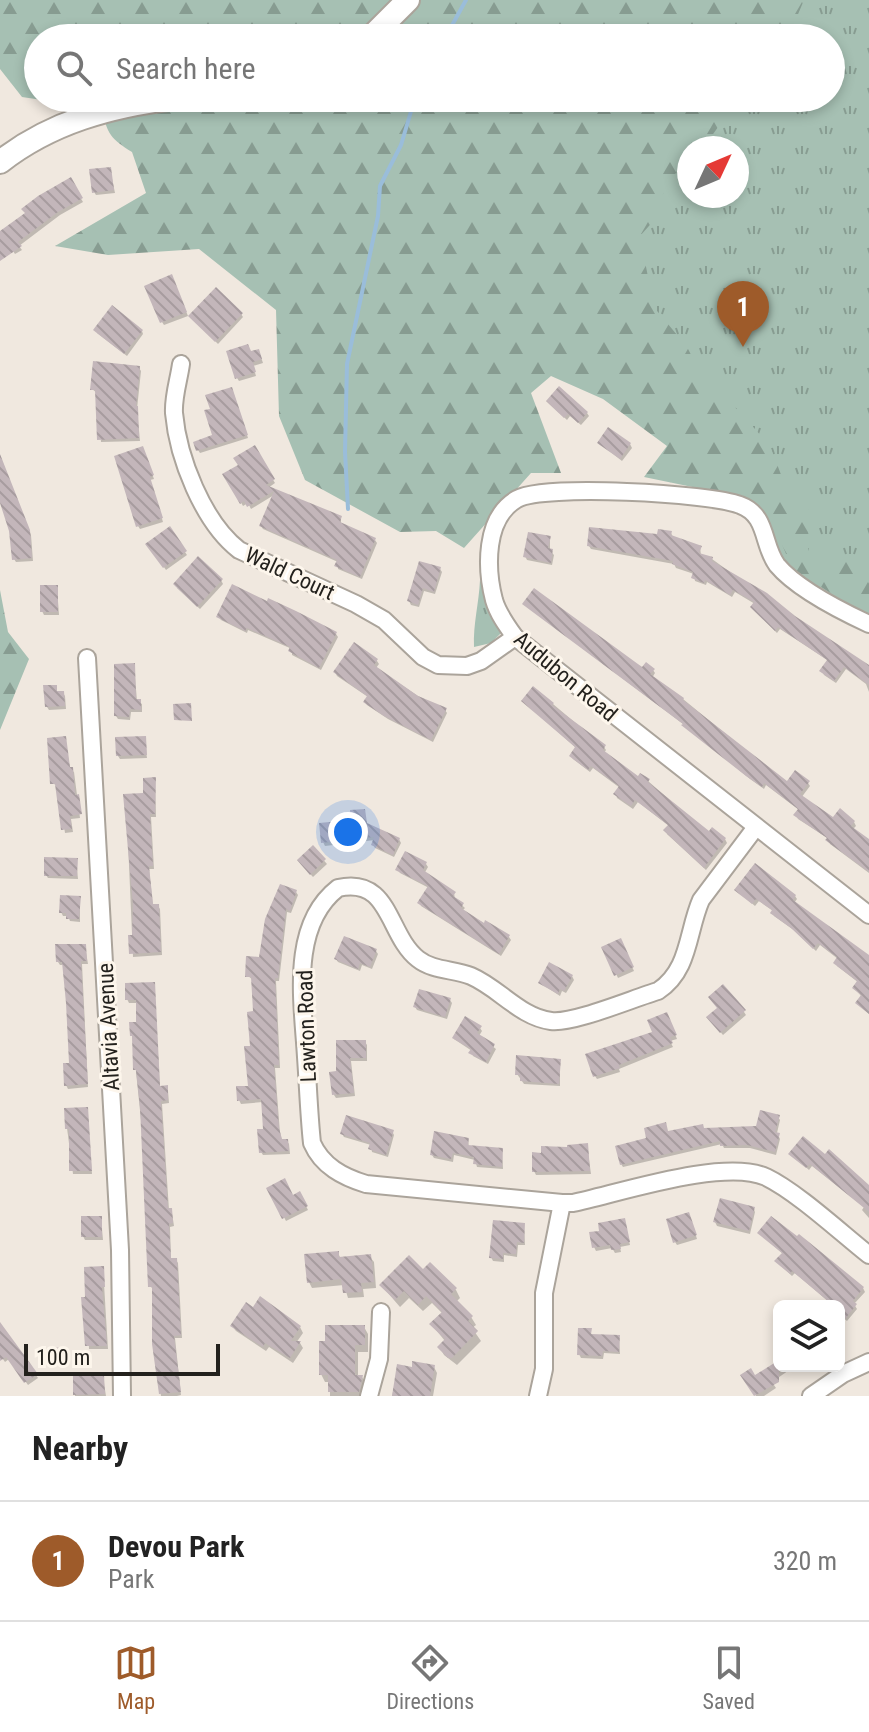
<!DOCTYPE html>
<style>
:root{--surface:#fff;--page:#f6f6f6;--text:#222;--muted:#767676;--line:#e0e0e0;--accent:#9e5b2a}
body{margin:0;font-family:"Roboto Condensed",sans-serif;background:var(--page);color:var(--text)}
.controls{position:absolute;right:24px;bottom:24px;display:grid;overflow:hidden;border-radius:12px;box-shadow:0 4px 12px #0003}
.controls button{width:72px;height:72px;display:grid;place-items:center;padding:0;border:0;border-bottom:2px solid var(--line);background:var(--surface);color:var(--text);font:40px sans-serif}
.compass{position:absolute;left:677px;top:136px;width:72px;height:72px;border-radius:50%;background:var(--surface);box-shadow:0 4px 12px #0003;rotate:46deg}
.scale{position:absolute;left:24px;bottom:20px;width:196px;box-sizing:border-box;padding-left:8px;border:4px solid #23211d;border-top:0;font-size:22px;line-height:28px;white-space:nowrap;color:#23211d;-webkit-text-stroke:6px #fdf6ec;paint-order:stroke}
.you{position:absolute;left:348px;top:832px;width:28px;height:28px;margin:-20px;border:6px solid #fff;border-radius:50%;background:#1a73e8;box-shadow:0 0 0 12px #1a73e833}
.badge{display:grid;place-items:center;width:52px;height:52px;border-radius:50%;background:var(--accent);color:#fff;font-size:26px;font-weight:700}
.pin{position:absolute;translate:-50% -66px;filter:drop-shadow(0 2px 4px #0008)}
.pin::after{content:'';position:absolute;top:42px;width:28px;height:24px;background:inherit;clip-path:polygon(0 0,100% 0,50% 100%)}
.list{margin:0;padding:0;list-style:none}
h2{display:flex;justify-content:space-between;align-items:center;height:104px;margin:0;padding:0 32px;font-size:34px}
h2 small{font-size:26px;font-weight:400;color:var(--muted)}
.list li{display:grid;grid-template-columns:52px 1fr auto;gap:24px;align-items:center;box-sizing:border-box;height:120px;padding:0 32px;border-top:2px solid var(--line)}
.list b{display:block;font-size:30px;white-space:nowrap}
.list p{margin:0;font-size:26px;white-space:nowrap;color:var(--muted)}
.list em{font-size:26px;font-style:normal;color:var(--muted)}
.icon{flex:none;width:44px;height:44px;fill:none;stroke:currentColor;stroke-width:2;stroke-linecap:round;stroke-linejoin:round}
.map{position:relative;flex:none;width:869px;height:1396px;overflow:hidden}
.search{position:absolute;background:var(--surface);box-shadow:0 4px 12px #0003;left:24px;right:24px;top:24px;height:88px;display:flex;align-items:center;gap:20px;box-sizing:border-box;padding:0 28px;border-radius:44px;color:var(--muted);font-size:30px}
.sheet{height:224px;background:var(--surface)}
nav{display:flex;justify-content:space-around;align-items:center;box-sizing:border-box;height:112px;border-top:2px solid var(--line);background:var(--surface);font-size:22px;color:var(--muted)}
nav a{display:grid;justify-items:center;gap:4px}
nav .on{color:var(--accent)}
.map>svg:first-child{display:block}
</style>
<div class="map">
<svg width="869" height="1396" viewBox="0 0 869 1396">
<defs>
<pattern id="grass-tufts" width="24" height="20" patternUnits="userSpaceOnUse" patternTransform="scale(2)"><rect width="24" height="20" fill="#a6c0b3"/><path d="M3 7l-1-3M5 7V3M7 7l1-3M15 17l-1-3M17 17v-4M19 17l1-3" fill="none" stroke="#879c91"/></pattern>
<pattern id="forest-firs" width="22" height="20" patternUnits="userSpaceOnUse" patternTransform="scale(2)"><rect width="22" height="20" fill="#a6c0b3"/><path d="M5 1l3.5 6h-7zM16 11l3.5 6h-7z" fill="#879c91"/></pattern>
<pattern id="building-back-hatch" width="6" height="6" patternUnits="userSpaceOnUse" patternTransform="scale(2)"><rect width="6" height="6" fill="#c3b6ba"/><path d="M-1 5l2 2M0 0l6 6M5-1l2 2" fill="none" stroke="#a79c9f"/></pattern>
</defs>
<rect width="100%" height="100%" fill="#f0e8df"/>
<!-- grass -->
<g fill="url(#grass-tufts)" fill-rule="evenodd">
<path d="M 408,0 L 869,0 L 869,624 L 789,578 L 767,539 L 368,98 L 831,98 L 831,38 L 370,38 ZM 689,148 L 737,148 L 737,196 L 689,196 Z"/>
<path d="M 480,580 L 503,631 L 491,643 L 474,647 C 473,624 479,603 480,580 Z"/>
</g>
<!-- forest -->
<g fill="url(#forest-firs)">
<path d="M 0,0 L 804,0 L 788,38 L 38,38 L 38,98 L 739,98 L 703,148 L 689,148 L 689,161 L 680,166 L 662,196 L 665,208 L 640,236 L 649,282 L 648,300 L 687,347 L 703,378 L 740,412 L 770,446 L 785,485 L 809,508 L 808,554 L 869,563 L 869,618 L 792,568 L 781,542 L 741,497 L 644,477 L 667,446 L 603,399 L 551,376 L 531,393 L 561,473 L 531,473 L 464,548 L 436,531 L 400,532 L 305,480 L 279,416 L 276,310 L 199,249 L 108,255 L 55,246 L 146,193 L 132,152 C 111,139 107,134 102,109 L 22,97 L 0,69 Z"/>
<path d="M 0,590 L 8,632 L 29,659 L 0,730 Z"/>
</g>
<!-- shadow -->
<g fill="#0003">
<path d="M 110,169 L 115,193 L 96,195 L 94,192 Z"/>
<path d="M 70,180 L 83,202 L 60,215 L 19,246 L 22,250 L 15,254 L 1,233 Z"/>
<path d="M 173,280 L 188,316 L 164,325 L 162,322 Z"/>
<path d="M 241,314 L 243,317 L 218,344 L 193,319 Z"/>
<path d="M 142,331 L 143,334 L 127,356 L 97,333 Z"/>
<path d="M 260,354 L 263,363 L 253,366 L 256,376 L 239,381 L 237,378 Z"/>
<path d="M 139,368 L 141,371 L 137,409 L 140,441 L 101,442 L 97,393 L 92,389 Z"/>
<path d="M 233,392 L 248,438 L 200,453 L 198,450 L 215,437 L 212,410 Z"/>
<path d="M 550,404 L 587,413 L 589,416 L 581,425 L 570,416 L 567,420 Z"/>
<path d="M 599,443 L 630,444 L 632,448 L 622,461 Z"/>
<path d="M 254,448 L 275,483 L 268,488 L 341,517 L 341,525 L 375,540 L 377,543 L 362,579 L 338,569 L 338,562 L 263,529 L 261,526 L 274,495 L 251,509 L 248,503 L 243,506 L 225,475 L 240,466 Z"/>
<path d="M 144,452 L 154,479 L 150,480 L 163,522 L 140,529 L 138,526 Z"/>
<path d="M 0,456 L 31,535 L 33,561 L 16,562 L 14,559 L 11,530 L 0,501 Z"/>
<path d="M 169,529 L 187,555 L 166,570 L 148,544 Z"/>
<path d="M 671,533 L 673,537 L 700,547 L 701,555 L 712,559 L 794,618 L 869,666 L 869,692 L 866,684 L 846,669 L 836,683 L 824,675 L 822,671 L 829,661 L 780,629 L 777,633 L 754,610 L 755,604 L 735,592 L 732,597 L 707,582 L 706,585 L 695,581 L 694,574 L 676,568 L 674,564 L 591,549 L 589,546 Z"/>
<path d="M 550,538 L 550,551 L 554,555 L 552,565 L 527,560 L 525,556 Z"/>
<path d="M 440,569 L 442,572 L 435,594 L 424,591 L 419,607 L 411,605 L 409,601 Z"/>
<path d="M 221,580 L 223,584 L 200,609 L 177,588 Z"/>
<path d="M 57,587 L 59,615 L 44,615 L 42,611 Z"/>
<path d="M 524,604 L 643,670 L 653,670 L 655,673 L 652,678 L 683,699 L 787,784 L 808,783 L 810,786 L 801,798 L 834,820 L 854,822 L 856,826 L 853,829 L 869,843 L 869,873 L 830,844 L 829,839 L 798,819 L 796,815 L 799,810 L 766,785 L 764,789 L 750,779 L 683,724 Z"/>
<path d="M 219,617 L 336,634 L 338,637 L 321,670 L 292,655 L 292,649 L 248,630 L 247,633 L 221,620 Z"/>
<path d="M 354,645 L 377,661 L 379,664 L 376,668 L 418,696 L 445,710 L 447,713 L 433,742 L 388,719 L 367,705 L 365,702 L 368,697 L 337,676 L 335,672 Z"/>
<path d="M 134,665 L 137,701 L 142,704 L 142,712 L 131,712 L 130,720 L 118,719 L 116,716 Z"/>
<path d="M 55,687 L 58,693 L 63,693 L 65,696 L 66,709 L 49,710 L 47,707 Z"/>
<path d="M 523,701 L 553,704 L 604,747 L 606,750 L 604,753 L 638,779 L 648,781 L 709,834 L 725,839 L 727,843 L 706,870 L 667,834 L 669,826 L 638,802 L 633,809 L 617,798 L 616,794 L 620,788 L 593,768 L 590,772 L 573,759 L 571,756 L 576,748 Z"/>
<path d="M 65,738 L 70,769 L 74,772 L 80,818 L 71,819 L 73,832 L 65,833 L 58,786 L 52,783 Z"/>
<path d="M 144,738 L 147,758 L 120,759 L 118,756 Z"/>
<path d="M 155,779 L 156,817 L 151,817 L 154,869 L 149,869 L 153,906 L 158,906 L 160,909 L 162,955 L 133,957 L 126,796 L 145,795 Z"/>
<path d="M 364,811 L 367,825 L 399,839 L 401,843 L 394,857 L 375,848 L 373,845 L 375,840 L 325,846 L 323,842 Z"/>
<path d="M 313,848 L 327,864 L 313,877 L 301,864 Z"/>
<path d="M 76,860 L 78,879 L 48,878 L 46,875 Z"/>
<path d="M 426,864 L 428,867 L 424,874 L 454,893 L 455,899 L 465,908 L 462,911 L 509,937 L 511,940 L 501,956 L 421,906 L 420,903 L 429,888 L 400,873 L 398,870 Z"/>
<path d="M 736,890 L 795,896 L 797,899 L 794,903 L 869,958 L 869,1014 L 857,1003 L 862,997 L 854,988 L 859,983 L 837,966 L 838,959 L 820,945 L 816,951 L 795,931 L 774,916 L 773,911 L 759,901 L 755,906 Z"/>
<path d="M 296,892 L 298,895 L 291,913 L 287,912 L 279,981 L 276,981 L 280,1068 L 275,1068 L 280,1133 L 282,1141 L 287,1141 L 289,1144 L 290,1154 L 263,1155 L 261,1152 L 265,1131 L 263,1102 L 241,1104 L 239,1100 L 250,1087 L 255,1013 L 253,980 L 248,976 L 260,959 L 267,920 Z"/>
<path d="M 80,898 L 80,922 L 70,921 L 68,916 L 63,916 L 61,912 Z"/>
<path d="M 620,941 L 634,971 L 618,978 L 604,948 Z"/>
<path d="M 85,946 L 88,964 L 82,964 L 88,1087 L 68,1089 L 66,1085 L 71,1065 L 64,965 L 60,965 L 58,962 Z"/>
<path d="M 376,951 L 378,954 L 372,969 L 362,965 L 360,971 L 338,962 L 336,959 Z"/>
<path d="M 572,976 L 574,980 L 566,993 L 562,991 L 560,996 L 540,983 Z"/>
<path d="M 154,984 L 160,1088 L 166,1087 L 168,1091 L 169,1103 L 162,1104 L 169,1210 L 172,1213 L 174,1226 L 170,1227 L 171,1260 L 176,1260 L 178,1263 L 182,1338 L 175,1338 L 181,1395 L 177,1396 L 161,1396 L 154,1344 L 154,1290 L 150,1286 L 146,1168 L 131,1024 L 138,1023 L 138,1003 L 129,1003 L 127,999 Z"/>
<path d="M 450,1000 L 452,1003 L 447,1019 L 417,1010 L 415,1007 Z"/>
<path d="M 719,1009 L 744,1012 L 746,1015 L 723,1035 L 711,1021 Z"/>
<path d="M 668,1017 L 677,1039 L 670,1041 L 673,1047 L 619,1069 L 620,1072 L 597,1079 L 595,1076 L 654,1033 Z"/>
<path d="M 480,1028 L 482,1031 L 479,1036 L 496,1049 L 488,1064 L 473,1056 L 472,1051 L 454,1039 Z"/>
<path d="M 338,1042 L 365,1042 L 367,1045 L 367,1061 L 351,1061 L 355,1096 L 336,1098 L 334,1095 L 338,1073 Z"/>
<path d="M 560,1061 L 560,1086 L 524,1084 L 517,1074 Z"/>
<path d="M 87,1109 L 92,1174 L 73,1174 L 67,1128 Z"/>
<path d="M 778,1117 L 780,1120 L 777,1133 L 780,1139 L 776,1155 L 750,1148 L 724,1148 L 722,1144 L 623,1167 L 621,1164 L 668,1133 L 757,1128 Z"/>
<path d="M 392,1131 L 394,1135 L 388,1157 L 372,1152 L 371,1145 L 344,1137 L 342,1134 Z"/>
<path d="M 468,1140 L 469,1147 L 502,1149 L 503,1169 L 477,1167 L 475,1160 L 454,1155 L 453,1162 L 434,1158 L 432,1155 Z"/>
<path d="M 587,1145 L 591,1174 L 536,1175 L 534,1171 Z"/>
<path d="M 791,1154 L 869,1188 L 869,1218 L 862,1210 L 864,1207 L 812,1166 L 809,1170 Z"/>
<path d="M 269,1188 L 293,1198 L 300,1194 L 308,1210 L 286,1221 Z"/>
<path d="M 753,1208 L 755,1212 L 750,1234 L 717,1226 L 715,1222 Z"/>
<path d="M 690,1217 L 697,1239 L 677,1245 L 675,1242 Z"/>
<path d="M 101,1218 L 103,1240 L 85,1240 L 83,1236 Z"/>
<path d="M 624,1220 L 630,1245 L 620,1247 L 621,1252 L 615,1253 L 612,1248 L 596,1251 L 594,1247 L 602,1232 Z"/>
<path d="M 524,1225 L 525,1245 L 518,1245 L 517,1257 L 504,1255 L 504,1262 L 493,1261 L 491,1257 Z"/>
<path d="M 760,1234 L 797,1239 L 799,1236 L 863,1288 L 865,1292 L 854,1304 L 857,1309 L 847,1321 L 841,1316 L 839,1318 L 839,1306 L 827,1306 L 830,1303 L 795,1273 L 792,1276 L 779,1264 L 783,1254 Z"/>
<path d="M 338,1253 L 341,1259 L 370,1257 L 374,1262 L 376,1288 L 363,1289 L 364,1297 L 348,1298 L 344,1285 L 312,1288 L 309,1282 Z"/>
<path d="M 430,1265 L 456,1290 L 460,1298 L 456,1302 L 471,1317 L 476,1325 L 472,1328 L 481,1341 L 457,1365 L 444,1355 L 440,1347 L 445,1341 L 432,1325 L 443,1314 L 432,1303 L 423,1311 L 409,1298 L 400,1307 L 381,1285 L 423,1272 Z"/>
<path d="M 103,1268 L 108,1349 L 89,1349 L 87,1298 Z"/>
<path d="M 0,1324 L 38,1378 L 28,1385 L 9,1359 L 5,1362 L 0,1355 Z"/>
<path d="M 232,1326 L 300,1327 L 303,1333 L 296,1343 L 300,1343 L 303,1348 L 293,1363 L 269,1347 L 266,1351 L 236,1331 Z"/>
<path d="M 364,1327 L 368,1334 L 368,1352 L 358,1352 L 358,1377 L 362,1377 L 366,1384 L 363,1396 L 330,1396 L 330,1382 L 325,1382 L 321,1374 Z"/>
<path d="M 590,1330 L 592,1336 L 619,1337 L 620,1354 L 604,1353 L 603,1359 L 581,1358 L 579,1354 Z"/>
<path d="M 779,1363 L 779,1366 L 795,1366 L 772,1382 L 776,1388 L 764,1396 L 756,1396 L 743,1376 L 755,1378 Z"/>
<path d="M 399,1366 L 415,1369 L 434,1367 L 437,1373 L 433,1396 L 392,1396 Z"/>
<path d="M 103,1377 L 106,1396 L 75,1396 L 75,1378 Z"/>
</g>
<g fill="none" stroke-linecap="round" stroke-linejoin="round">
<!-- stream -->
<g stroke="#9abdda" stroke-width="4">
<path d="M 445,38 L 466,0"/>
<path d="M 348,509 L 345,452 L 347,364 L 378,216 L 380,186 L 401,145 L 415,98"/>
</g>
</g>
<!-- building -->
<g fill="url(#building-back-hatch)">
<path d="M 111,167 L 114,190 L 92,193 L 89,169 Z"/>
<path d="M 71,177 L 83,198 L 58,212 L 18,242 L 22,246 L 0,261 L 0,231 L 25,213 L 21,209 L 38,196 Z"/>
<path d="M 172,274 L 187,312 L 160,323 L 144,286 Z"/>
<path d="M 216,287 L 243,313 L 215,342 L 188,316 Z"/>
<path d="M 112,305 L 143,330 L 124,354 L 93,330 Z"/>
<path d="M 248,344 L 251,351 L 259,349 L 262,359 L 253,362 L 256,372 L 235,379 L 226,351 Z"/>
<path d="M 93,361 L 140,366 L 136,406 L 138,406 L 139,438 L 97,440 L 95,390 L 90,390 Z"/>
<path d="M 559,386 L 588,412 L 578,423 L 568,414 L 564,418 L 546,401 Z"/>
<path d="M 232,387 L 248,435 L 196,451 L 193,442 L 212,435 L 204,410 L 210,409 L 205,395 Z"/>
<path d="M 608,427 L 631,443 L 620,459 L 597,443 Z"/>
<path d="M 255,445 L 275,479 L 266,485 L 342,516 L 340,522 L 376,538 L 360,577 L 334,566 L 337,560 L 259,526 L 274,491 L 247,507 L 244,501 L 240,504 L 222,474 L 238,465 L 233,458 Z"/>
<path d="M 143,446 L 154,475 L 150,477 L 163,518 L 136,527 L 114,456 Z"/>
<path d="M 0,454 L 30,530 L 32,558 L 12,560 L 9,531 L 0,503 Z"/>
<path d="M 170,526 L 187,551 L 163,568 L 145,544 Z"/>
<path d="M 589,527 L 657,534 L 658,529 L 672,531 L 671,535 L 702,546 L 699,553 L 713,557 L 712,561 L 767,593 L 795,616 L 869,665 L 869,685 L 844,667 L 834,681 L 819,671 L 827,660 L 778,627 L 775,631 L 750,607 L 754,602 L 733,590 L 730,595 L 705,580 L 704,583 L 691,578 L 693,572 L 672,564 L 673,561 L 587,546 Z"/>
<path d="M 528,532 L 551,536 L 548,548 L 553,549 L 551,563 L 523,557 Z"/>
<path d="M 198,556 L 223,579 L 197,607 L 173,584 Z"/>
<path d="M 419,561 L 441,567 L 434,592 L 423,588 L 418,605 L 407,601 Z"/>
<path d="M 232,584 L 267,601 L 268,598 L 296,611 L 337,632 L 319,668 L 288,651 L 290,647 L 247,628 L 245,631 L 216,617 Z"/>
<rect x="40" y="585" width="18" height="27"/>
<path d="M 534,588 L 642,667 L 646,662 L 655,669 L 650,674 L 684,698 L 683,700 L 787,781 L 795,770 L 810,781 L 800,794 L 833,817 L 840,808 L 855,821 L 851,826 L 869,839 L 869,872 L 825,840 L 827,838 L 793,815 L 798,809 L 764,783 L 762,787 L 746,776 L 681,725 L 683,724 L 522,604 Z"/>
<path d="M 354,642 L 378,659 L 374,665 L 418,696 L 447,708 L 431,740 L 384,716 L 363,702 L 367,696 L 333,672 Z"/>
<path d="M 135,663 L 136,699 L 141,699 L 141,710 L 130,709 L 129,717 L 114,716 L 114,664 Z"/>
<path d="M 43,685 L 57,685 L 57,691 L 64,691 L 65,706 L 45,707 Z"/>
<path d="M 533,686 L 554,703 L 552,705 L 606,745 L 603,750 L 638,776 L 640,773 L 650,779 L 648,782 L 709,831 L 712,827 L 726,838 L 704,868 L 663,830 L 668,825 L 635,800 L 631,806 L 613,794 L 619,786 L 591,766 L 588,770 L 569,756 L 575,747 L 521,701 Z"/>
<path d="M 191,703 L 192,721 L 174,720 L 173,704 Z"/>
<path d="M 66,736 L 70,767 L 73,767 L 75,795 L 79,794 L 82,814 L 70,816 L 72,829 L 61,830 L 55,784 L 50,784 L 47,738 Z"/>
<path d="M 146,736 L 147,755 L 116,756 L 115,737 Z"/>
<path d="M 156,777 L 155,814 L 150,814 L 153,866 L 149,866 L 153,904 L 159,904 L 161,952 L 129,954 L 128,935 L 132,935 L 133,905 L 123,794 L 143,793 L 143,778 Z"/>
<path d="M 365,809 L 367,823 L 400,838 L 393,855 L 371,845 L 374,837 L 321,843 L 319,823 L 351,820 L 350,810 Z"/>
<path d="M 313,845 L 326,859 L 310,875 L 297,860 Z"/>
<path d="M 405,851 L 427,862 L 423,870 L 456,892 L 453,896 L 464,903 L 461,908 L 484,923 L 485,920 L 510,935 L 499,954 L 417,903 L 428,886 L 395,870 Z"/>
<path d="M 44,857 L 78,858 L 77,876 L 44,876 Z"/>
<path d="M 755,863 L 796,895 L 793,900 L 869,955 L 869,1014 L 855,1003 L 861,995 L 852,988 L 857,981 L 833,963 L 837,957 L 818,943 L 813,949 L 791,928 L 770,913 L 772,910 L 756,899 L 752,904 L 734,890 Z"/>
<path d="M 280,884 L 297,890 L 290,911 L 286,909 L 278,978 L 275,978 L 279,1065 L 274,1065 L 279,1128 L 282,1139 L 288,1139 L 289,1151 L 259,1153 L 257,1129 L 263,1129 L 261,1099 L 237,1101 L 236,1086 L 248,1086 L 244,1046 L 250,1046 L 247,1012 L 253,1011 L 251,977 L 245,977 L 246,956 L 259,957 L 265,919 Z"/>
<path d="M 60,895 L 81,896 L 79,919 L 66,919 L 66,913 L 59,913 Z"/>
<path d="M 344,936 L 377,949 L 370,967 L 360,963 L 358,969 L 334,959 Z"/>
<path d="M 621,938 L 634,967 L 614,976 L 601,947 Z"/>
<path d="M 55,944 L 86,944 L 87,961 L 81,961 L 88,1084 L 64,1086 L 63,1063 L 69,1063 L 66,1003 L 62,962 L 56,962 Z"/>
<path d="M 549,962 L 573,975 L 564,991 L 560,989 L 558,994 L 538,983 Z"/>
<path d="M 155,982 L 160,1086 L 168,1085 L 168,1100 L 161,1101 L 168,1208 L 172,1208 L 173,1223 L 169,1224 L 171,1258 L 177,1258 L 181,1335 L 174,1336 L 181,1392 L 159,1394 L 152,1344 L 152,1287 L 148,1287 L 140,1107 L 136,1070 L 133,1070 L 132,1036 L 130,1036 L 129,1022 L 136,1022 L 136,1000 L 125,1000 L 125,983 Z"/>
<path d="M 723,984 L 746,1010 L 720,1033 L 706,1017 L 717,1008 L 708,997 Z"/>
<path d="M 419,989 L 451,998 L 445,1017 L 413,1007 Z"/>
<path d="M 667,1012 L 677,1035 L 670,1037 L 673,1043 L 619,1065 L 620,1068 L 593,1077 L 585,1054 L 652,1032 L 647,1020 Z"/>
<path d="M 465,1016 L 482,1026 L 477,1033 L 495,1044 L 486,1062 L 468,1053 L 471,1049 L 452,1038 Z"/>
<path d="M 336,1040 L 366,1040 L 366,1058 L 350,1058 L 354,1093 L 332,1095 L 329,1072 L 336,1071 Z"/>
<path d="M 516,1055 L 561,1059 L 559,1084 L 520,1081 L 520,1075 L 515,1075 Z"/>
<path d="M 88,1107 L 92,1171 L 69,1171 L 69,1129 L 65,1129 L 64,1108 Z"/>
<path d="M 760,1110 L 780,1115 L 775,1132 L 780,1133 L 775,1152 L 747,1145 L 720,1146 L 720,1141 L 620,1165 L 615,1146 L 646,1138 L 644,1128 L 666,1122 L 668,1131 L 703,1124 L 704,1128 L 756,1126 Z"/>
<path d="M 346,1115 L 394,1130 L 386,1155 L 368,1149 L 370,1143 L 340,1134 Z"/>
<path d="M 434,1131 L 469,1138 L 468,1145 L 503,1148 L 502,1167 L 473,1164 L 474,1157 L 453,1153 L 451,1159 L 430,1155 Z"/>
<path d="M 803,1136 L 825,1154 L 829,1149 L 869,1185 L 869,1212 L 810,1164 L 806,1168 L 788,1154 Z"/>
<path d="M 588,1143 L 590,1171 L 532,1172 L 532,1152 L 541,1153 L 541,1146 L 567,1147 L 567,1145 Z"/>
<path d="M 285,1178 L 293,1195 L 300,1191 L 308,1206 L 282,1219 L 266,1188 Z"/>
<path d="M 720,1198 L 755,1207 L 749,1231 L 713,1222 Z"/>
<path d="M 689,1212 L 697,1235 L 673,1243 L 666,1219 Z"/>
<rect x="81" y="1216" width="21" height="21"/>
<path d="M 771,1216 L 797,1236 L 799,1234 L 864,1287 L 853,1301 L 857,1304 L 845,1319 L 839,1314 L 839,1306 L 824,1306 L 828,1301 L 792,1271 L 790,1274 L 774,1261 L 782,1253 L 757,1233 Z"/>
<path d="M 625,1218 L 630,1242 L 620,1244 L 621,1249 L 611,1250 L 610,1245 L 592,1248 L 589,1232 L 599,1231 L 598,1223 Z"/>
<path d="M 493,1220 L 525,1223 L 524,1243 L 517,1242 L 516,1254 L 503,1253 L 503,1259 L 489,1258 Z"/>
<path d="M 339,1251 L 339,1257 L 371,1254 L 374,1282 L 361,1283 L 362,1292 L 343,1293 L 341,1279 L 307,1283 L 304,1254 Z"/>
<path d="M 409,1255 L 423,1269 L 430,1262 L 457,1288 L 451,1294 L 473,1316 L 468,1321 L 478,1331 L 452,1358 L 448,1358 L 437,1347 L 445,1339 L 429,1324 L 442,1312 L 426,1296 L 418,1305 L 404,1291 L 395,1300 L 379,1285 Z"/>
<path d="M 104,1266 L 105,1287 L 102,1287 L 107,1346 L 85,1346 L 81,1297 L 85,1297 L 84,1267 Z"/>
<path d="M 260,1296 L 301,1326 L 291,1341 L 301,1341 L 290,1358 L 265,1343 L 263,1347 L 230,1326 L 246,1302 L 253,1307 Z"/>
<path d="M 0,1322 L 38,1374 L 24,1383 L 6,1357 L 0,1361 Z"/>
<path d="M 325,1325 L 365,1325 L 365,1345 L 355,1345 L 355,1375 L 363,1375 L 359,1392 L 328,1392 L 328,1375 L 319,1375 L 319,1341 L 325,1341 Z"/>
<path d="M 578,1328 L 592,1328 L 591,1334 L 620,1335 L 619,1352 L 603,1351 L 602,1356 L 577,1355 Z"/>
<path d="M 49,1347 L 64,1348 L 63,1363 L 48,1362 Z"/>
<path d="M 779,1360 L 779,1382 L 754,1396 L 740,1375 L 751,1368 L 755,1375 Z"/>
<path d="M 412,1361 L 435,1365 L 430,1396 L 392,1396 L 397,1364 L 412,1367 Z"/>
<path d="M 104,1375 L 105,1394 L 73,1395 L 73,1376 Z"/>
</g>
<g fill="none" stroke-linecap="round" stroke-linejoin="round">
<defs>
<g id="minor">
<path d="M 181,364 C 179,379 173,397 174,413 C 178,458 203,522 239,550 L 356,604 L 384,620 L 423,657 L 438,665 L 467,666 L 481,661 L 515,637"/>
<path d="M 869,624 C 841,611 797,589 777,565 C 762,545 768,515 740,505 C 709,493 543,484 517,499 C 484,518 486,569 494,600 C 498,614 507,626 515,637 L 869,915"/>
<path d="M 87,658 L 120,1250 L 122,1396"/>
<path d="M 756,827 L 701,900 C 687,932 690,970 658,991 C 634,998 573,1024 551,1021 C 520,1017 499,988 471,976 C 454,969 433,971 418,959 C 387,935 391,876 338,888 C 289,926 303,1003 306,1057 C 308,1085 309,1115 312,1143 C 322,1166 343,1177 366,1184 L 562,1203 L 573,1203 C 620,1193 724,1158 766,1177 C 797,1192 840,1232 869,1255"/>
<path d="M 369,1396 L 379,1359 L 381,1312"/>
<path d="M 538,1396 L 544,1369 L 544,1293 L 562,1203"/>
<path d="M 811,1396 L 843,1374 L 869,1362"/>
</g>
<g id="major">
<path d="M 370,38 L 408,0"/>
<path d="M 0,162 C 51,122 111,106 174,98"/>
</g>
</defs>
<!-- minor casing -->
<use href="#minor" stroke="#aba49b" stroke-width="20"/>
<!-- major casing -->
<use href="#major" stroke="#aba49b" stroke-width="26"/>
<!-- minor -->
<use href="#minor" stroke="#fff" stroke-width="16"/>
<!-- major -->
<use href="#major" stroke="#fff" stroke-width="22"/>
</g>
<g text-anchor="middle" stroke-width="6" stroke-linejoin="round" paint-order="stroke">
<!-- street labels -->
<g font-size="22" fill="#23211d" stroke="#fdf6ec">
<text transform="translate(290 573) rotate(25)" y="8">Wald Court</text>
<text transform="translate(566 676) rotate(40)" y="8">Audubon Road</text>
<text transform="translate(306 1026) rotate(-92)" y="8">Lawton Road</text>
<text transform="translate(108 1027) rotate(-93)" y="8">Altavia Avenue</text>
</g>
</g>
</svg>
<div class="controls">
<button><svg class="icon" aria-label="layers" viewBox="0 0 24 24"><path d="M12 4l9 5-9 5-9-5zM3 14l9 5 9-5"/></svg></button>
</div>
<svg class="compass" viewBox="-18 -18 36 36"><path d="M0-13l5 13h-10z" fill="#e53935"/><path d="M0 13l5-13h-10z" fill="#767676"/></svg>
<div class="scale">100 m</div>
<div class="you"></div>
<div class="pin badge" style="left:743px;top:347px">1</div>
<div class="search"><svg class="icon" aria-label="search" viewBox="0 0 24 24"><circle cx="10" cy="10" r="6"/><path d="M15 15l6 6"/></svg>Search here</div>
</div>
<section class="sheet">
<h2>Nearby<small></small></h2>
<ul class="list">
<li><span class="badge">1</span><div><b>Devou Park</b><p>Park</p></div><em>320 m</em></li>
</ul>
</section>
<nav>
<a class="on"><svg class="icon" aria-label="map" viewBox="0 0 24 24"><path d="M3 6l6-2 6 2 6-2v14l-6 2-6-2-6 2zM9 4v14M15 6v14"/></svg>Map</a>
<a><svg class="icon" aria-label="directions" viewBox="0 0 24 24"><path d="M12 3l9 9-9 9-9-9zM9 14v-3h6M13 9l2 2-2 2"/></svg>Directions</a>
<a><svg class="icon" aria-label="saved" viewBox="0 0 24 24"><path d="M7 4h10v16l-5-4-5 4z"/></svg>Saved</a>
</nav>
